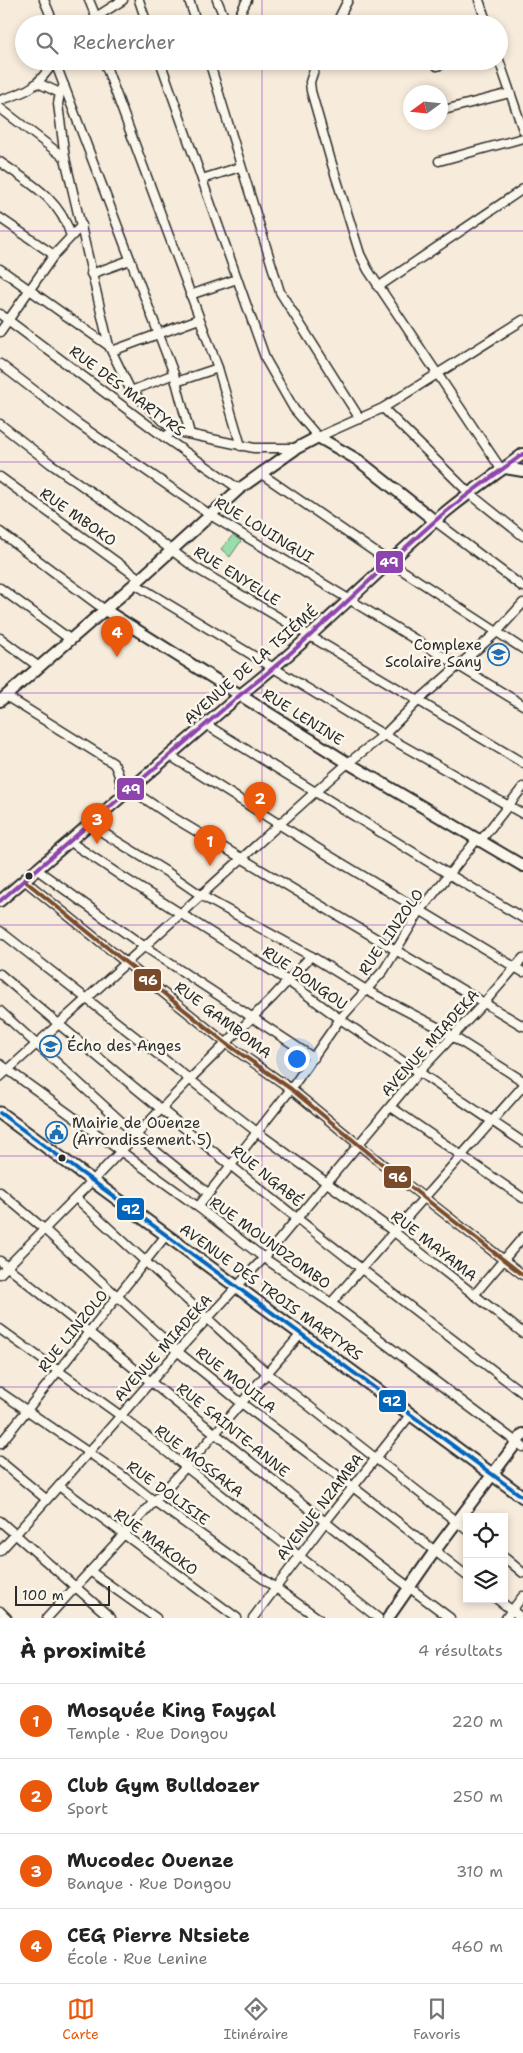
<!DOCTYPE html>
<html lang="fr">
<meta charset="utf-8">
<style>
:root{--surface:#fff;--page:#f6f6f6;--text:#222;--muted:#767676;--line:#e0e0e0;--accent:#ea580c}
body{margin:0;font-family:"Shantell Sans",sans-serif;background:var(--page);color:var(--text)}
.controls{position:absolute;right:15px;bottom:15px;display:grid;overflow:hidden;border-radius:0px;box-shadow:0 2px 8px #0003}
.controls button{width:45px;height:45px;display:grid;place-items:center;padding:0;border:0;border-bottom:1px solid var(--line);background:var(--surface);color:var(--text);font:25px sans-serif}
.compass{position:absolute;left:403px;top:85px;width:45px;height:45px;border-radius:50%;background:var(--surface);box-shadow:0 2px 8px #0003;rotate:255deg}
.scale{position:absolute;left:15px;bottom:12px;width:95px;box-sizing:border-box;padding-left:5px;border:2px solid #2b2b2b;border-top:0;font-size:14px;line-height:18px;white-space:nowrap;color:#2b2b2b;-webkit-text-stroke:4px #fbf7ec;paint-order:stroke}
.you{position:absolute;left:296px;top:1058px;width:18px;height:18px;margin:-12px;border:4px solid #fff;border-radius:50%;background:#1a73e8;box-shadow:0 0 0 8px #1a73e833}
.badge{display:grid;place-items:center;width:32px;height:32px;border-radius:50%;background:var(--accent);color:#fff;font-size:16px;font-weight:700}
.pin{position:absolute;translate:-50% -41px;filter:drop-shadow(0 1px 2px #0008)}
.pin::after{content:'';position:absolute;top:26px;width:18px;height:15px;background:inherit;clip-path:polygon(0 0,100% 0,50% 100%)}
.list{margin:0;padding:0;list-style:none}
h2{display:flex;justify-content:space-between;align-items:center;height:65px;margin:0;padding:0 20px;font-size:21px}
h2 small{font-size:16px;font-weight:400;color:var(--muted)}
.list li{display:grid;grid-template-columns:32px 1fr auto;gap:15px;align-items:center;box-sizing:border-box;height:75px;padding:0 20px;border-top:1px solid var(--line)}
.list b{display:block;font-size:19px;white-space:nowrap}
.list p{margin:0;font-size:16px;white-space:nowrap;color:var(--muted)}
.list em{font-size:16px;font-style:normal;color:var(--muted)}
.icon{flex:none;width:28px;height:28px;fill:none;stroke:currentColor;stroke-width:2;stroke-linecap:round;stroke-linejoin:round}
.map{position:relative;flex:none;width:523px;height:1618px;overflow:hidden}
.search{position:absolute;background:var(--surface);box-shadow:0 2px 8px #0003;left:15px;right:15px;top:15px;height:55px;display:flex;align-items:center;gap:12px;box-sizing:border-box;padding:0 18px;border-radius:28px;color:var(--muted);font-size:19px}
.sheet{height:365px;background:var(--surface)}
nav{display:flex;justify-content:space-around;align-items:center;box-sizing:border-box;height:70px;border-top:1px solid var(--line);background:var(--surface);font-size:14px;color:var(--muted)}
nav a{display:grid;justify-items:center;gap:2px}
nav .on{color:var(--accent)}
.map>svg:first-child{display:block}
</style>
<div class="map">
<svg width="523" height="1618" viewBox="0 0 523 1618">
<rect width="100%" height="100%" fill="#f7ebdb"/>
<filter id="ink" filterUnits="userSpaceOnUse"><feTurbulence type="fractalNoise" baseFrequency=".02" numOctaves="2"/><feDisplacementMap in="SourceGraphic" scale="10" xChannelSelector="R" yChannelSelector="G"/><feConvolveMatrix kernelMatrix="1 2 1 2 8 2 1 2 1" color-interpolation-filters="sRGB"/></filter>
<g filter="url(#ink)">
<!-- green -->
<path fill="#98ddaa" stroke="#62846a" d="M 233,535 L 241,541 L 230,557 L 221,549 Z"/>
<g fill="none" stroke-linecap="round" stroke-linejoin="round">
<defs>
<g id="street">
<path d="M 44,0 L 54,24"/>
<path d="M 89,0 L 96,17"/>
<path d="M 139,0 L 147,24"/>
<path d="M 189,0 L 197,24"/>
<path d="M 217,0 L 227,24"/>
<path d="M 479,0 L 487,24"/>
<path d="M 91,24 L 96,17 L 123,0"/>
<path d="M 235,24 L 247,0"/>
<path d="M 336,24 L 348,0"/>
<path d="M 499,60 L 523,130"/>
<path d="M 104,61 L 218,368 L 241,446"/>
<path d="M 160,61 L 266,360 L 294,409 L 318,437 L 383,408 L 523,320"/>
<path d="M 209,61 L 280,292 L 360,419"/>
<path d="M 317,61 L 310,82 L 311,91 L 331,161 L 360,254 L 368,270 L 501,469"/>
<path d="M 55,62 L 174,374 L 190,434"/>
<path d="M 437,66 L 452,61"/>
<path d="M 38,83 L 60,93"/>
<path d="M 64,85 L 60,93 L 58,104 L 65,158 L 109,346 L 131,391 L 174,431 L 164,437"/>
<path d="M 0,100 C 31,91 36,87 55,61"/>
<path d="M 0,108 L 65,158"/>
<path d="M 440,111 L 510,93"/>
<path d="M 439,161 L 523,138"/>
<path d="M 0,162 C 30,183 60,199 71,236"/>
<path d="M 202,179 L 240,167"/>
<path d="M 0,218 L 54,255"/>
<path d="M 0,269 L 109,346"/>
<path d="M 91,274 L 130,260"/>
<path d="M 378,287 L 523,189"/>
<path d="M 190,295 L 237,279"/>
<path d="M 0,314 L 164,437 L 239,489"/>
<path d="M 0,332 L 54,255 L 82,225"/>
<path d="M 112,351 L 199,319"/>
<path d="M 0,364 L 77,423 L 212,516 L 523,705"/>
<path d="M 176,382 L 218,368"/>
<path d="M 131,391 L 174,374"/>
<path d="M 383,408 L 469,493 L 523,536"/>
<path d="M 0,424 L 51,464 L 134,522 L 194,567 L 523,763"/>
<path d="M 174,431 L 254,448 L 297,448"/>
<path d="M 260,473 L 391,563 L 523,649"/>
<path d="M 0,477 L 140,579"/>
<path d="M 435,521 L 523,587"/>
<path d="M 0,532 L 105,610"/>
<path d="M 135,584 L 384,735 L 523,814"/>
<path d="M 0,588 L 71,640"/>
<path d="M 0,638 L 39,667"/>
<path d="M 6,696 L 113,763 C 121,772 118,784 125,794"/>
<path d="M 205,724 L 450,875 L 523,918"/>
<path d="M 169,755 L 328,855 L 523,972"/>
<path d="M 130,789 L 169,815 L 523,1026"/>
<path d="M 89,824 L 170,874 L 202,896 L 311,956 L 366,990 L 441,1029 L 523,1081"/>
<path d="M 481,840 L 523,787"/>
<path d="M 69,841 L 121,876 L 288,981 L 340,1019 L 523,1142"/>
<path d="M 36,869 L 145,947 L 314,1058"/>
<path d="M 24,880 L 172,1000 L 227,1044 L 291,1089 L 404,1182 L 523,1275"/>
<path d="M 0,931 L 257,1132 L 393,1231 L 523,1333"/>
<path d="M 0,974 C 169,1120 345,1258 523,1393"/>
<path d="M 0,1011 L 136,1135 L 208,1193"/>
<path d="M 0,1064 L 198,1207 L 264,1258 L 331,1303 L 523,1447"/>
<path d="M 0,1077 L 314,793 L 348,763 L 384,735 L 419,700 L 497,632 L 523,603"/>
<path d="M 391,1107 L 523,1198"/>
<path d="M 97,1176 L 190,1079 L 273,997 L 311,956"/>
<path d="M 0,1192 L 44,1229 L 177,1351 L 240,1402 L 353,1487 L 467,1576"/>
<path d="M 76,1198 L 267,1373 L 467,1530"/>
<path d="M 198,1207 L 291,1089 L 340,1019 L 384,970 L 420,911 L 478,838"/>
<path d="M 0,1261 L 369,1557 L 450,1618"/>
<path d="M 0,1274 L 93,1180"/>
<path d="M 474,1295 L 523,1237"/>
<path d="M 331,1303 L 523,1086"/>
<path d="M 0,1329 L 121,1416 L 378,1618"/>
<path d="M 0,1392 L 120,1474 L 154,1501 L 318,1618"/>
<path d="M 0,1444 L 167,1234"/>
<path d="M 0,1461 L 46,1499"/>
<path d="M 59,1486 L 237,1618"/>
<path d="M 0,1521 L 111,1618"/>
<path d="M 0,1551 C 71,1475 137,1395 207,1319 C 226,1299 244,1278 264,1258 L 418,1073 L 484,1003 L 523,958"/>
<path d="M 504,1557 L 523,1573"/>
<path d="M 90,1571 L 156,1618"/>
<path d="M 497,1599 L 522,1618"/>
<path d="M 0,1611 L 7,1618"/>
<path d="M 47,1618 L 185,1468 L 301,1334"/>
<path d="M 253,1618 L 326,1521 L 411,1414"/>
<path d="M 506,1618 L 523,1596"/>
</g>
<g id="secondary">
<path d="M 505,468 L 523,471"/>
<path d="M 105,610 L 348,763 L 523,866"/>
<path d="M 0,701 L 140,579 L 239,489 L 297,448 L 318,437 L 358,460 L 435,521"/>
<path d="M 0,901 L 240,695 C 309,641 370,578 435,521 C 463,496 494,476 523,454"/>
<path d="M 388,1618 L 434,1552 L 523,1434"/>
</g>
<path id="primary" d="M 0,1113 L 523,1497"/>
</defs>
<!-- street casing -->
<use href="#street" stroke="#2b2b2b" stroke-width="11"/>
<!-- secondary casing -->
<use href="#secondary" stroke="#2b2b2b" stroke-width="14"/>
<!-- primary casing -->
<use href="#primary" stroke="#2b2b2b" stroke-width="15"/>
<!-- street -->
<use href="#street" stroke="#fbf7ec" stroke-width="8"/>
<!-- secondary -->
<use href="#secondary" stroke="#fbf7ec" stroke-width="10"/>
<!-- primary -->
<use href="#primary" stroke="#fbf7ec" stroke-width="11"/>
<defs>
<path id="bus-1" d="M 0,1113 L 523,1497"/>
<path id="bus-2" d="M 24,880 L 172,1000 L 227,1044 L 291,1089 L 404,1182 L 523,1275"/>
<path id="bus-3" d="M 0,901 L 240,695 C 309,641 370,578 435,521 C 463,496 494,476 523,454"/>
</defs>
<!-- bus-1 casing -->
<use href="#bus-1" stroke="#fbf7ec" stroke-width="8"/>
<!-- bus-2 casing -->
<use href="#bus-2" stroke="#fbf7ec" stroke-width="8"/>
<!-- bus-3 casing -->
<use href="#bus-3" stroke="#fbf7ec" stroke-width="8"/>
<!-- bus-1 -->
<use href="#bus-1" stroke="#0065bd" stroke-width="4"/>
<!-- bus-2 -->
<use href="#bus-2" stroke="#7a4b2a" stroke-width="4"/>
<!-- bus-3 -->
<use href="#bus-3" stroke="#8e44ad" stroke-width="4"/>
</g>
</g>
<!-- grid -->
<path fill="none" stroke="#7b2cbf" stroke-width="1" stroke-opacity="0.55" d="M 262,0 L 262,24M 262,61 L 262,1618M 0,231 L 523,231M 0,462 L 523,462M 0,693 L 523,693M 0,925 L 523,925M 0,1156 L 523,1156M 0,1387 L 523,1387"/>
<!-- icons -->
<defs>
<symbol id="school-ring" viewBox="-11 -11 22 22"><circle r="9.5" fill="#fbf7ec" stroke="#1f6fb2" stroke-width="1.5"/><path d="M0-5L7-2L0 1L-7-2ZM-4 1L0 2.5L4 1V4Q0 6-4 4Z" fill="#1f6fb2"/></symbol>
<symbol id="civic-ring" viewBox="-11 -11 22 22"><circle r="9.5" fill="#fbf7ec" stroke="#1f6fb2" stroke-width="1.5"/><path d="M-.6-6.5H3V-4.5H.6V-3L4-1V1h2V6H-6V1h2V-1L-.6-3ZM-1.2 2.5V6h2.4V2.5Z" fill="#1f6fb2"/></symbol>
</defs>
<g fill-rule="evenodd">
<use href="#school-ring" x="486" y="642" width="25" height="25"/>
<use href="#school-ring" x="38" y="1034" width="25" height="25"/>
<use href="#civic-ring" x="44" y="1120" width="25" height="25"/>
</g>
<!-- markers -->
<g fill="#2b2b2b" stroke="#fbf7ec" stroke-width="2">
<circle cx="29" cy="876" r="4.5"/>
<circle cx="62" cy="1158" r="4.5"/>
</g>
<g text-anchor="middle" stroke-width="5" stroke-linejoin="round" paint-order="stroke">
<!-- street labels -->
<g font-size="15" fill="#2b2b2b" stroke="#fbf7ec">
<text transform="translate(127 391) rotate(37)" y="5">RUE DES MARTYRS</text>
<text transform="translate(78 517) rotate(35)" y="5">RUE MBOKO</text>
<text transform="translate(264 530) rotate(31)" y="5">RUE LOUINGUI</text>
<text transform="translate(237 576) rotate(32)" y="5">RUE ENYELLE</text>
<text transform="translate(251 665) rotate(-41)" y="5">AVENUE DE LA TSIÉMÉ</text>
<text transform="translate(303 717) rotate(32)" y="5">RUE LENINE</text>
<text transform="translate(391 932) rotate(-55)" y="5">RUE LINZOLO</text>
<text transform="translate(305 978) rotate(35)" y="5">RUE DONGOU</text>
<text transform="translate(223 1020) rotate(37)" y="5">RUE GAMBOMA</text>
<text transform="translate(430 1043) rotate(-48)" y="5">AVENUE MIADEKA</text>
<text transform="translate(267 1176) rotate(39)" y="5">RUE NGABÉ</text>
<text transform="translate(270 1243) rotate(36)" y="5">RUE MOUNDZOMBO</text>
<text transform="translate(434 1246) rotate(38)" y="5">RUE MAYAMA</text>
<text transform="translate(271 1292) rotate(36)" y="5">AVENUE DES TROIS MARTYRS</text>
<text transform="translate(73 1331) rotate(-51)" y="5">RUE LINZOLO</text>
<text transform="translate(163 1348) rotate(-48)" y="5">AVENUE MIADEKA</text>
<text transform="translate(236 1380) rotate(38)" y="5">RUE MOUILA</text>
<text transform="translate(233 1430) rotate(39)" y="5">RUE SAINTE-ANNE</text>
<text transform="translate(199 1461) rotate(38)" y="5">RUE MOSSAKA</text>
<text transform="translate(168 1493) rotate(36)" y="5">RUE DOLISIE</text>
<text transform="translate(320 1507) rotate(-52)" y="5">AVENUE NZAMBA</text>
<text transform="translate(156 1542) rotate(37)" y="5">RUE MAKOKO</text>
</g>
<!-- poi labels -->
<g font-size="15" fill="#2b2b2b" stroke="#fbf7ec" text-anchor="start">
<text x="482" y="650" text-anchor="end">Complexe<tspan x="482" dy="17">Scolaire Sany</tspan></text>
<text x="67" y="1051">Écho des Anges</text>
<text x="72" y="1128">Mairie de Ouenze<tspan x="72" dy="17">(Arrondissement 5)</tspan></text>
</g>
</g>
<g stroke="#fbf7ec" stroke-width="2">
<rect x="375" y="550" width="29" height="24" rx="5" fill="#8e44ad"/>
<rect x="116" y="777" width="29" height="24" rx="5" fill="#8e44ad"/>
<rect x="133" y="968" width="29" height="24" rx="5" fill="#7a4b2a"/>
<rect x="383" y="1165" width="29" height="24" rx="5" fill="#7a4b2a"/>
<rect x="116" y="1197" width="29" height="24" rx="5" fill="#0065bd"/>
<rect x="378" y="1389" width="29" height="24" rx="5" fill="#0065bd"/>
</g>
<g font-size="14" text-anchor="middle" font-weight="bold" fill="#fff">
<text x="389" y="567">49</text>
<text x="131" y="794">49</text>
<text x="148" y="985">96</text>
<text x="398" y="1182">96</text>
<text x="131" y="1214">92</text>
<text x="392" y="1406">92</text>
</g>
</svg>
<div class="controls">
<button><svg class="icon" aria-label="locate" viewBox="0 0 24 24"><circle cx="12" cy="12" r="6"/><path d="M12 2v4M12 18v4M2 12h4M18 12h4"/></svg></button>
<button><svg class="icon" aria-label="layers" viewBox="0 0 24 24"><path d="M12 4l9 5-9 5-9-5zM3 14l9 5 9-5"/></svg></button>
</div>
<svg class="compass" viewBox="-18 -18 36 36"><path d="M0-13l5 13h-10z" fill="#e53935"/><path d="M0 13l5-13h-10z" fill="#767676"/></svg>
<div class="scale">100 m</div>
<div class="you"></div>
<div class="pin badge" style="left:210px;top:866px">1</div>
<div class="pin badge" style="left:260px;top:823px">2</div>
<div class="pin badge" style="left:97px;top:844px">3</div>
<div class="pin badge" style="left:117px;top:657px">4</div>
<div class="search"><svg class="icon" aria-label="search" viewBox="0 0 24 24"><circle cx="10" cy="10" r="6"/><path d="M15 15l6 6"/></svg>Rechercher</div>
</div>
<section class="sheet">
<h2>À proximité<small>4 résultats</small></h2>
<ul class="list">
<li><span class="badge">1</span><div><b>Mosquée King Fayçal</b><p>Temple · Rue Dongou</p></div><em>220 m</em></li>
<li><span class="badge">2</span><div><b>Club Gym Bulldozer</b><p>Sport</p></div><em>250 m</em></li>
<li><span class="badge">3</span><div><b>Mucodec Ouenze</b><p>Banque · Rue Dongou</p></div><em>310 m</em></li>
<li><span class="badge">4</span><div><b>CEG Pierre Ntsiete</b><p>École · Rue Lenine</p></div><em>460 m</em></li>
</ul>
</section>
<nav>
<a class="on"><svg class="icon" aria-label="map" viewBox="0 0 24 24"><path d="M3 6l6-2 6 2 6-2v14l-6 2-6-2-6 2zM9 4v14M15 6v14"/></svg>Carte</a>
<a><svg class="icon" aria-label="directions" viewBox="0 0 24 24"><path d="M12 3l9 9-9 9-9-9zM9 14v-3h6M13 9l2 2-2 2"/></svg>Itinéraire</a>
<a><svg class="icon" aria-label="saved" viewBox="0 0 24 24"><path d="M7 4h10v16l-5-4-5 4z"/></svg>Favoris</a>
</nav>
